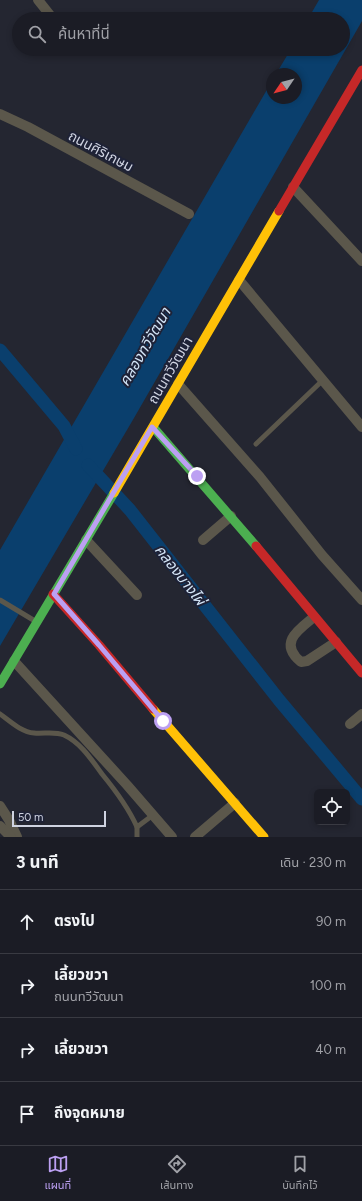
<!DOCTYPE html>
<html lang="th">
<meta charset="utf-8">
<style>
:root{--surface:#1b1c25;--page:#24252d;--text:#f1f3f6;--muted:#a0a1a7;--line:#393a42;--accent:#bca0f2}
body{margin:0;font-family:Figtree,"Noto Sans Thai",sans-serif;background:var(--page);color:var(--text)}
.controls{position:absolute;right:12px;bottom:12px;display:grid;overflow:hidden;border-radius:6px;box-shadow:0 2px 6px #0003}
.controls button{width:36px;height:36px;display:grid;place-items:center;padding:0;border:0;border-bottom:1px solid var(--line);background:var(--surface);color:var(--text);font:20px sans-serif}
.compass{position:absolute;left:266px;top:68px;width:36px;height:36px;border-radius:50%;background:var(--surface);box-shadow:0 2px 6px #0003;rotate:235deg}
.scale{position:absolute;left:12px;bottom:10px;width:94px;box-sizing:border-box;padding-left:4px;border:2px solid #cfd3e1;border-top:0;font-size:11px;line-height:14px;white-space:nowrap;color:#cfd3e1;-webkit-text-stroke:3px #1e2237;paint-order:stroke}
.stop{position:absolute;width:12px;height:12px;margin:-9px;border:3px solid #bca0f2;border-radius:50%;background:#fff}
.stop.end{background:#bca0f2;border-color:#fff;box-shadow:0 1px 4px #0008}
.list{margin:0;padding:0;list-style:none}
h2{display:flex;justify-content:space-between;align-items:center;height:52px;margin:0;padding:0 16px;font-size:17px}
h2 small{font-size:13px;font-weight:400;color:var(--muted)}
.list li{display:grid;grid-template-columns:26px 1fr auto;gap:12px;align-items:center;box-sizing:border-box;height:64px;padding:0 16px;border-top:1px solid var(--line)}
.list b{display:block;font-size:15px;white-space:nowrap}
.list p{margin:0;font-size:13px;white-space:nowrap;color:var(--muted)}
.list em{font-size:13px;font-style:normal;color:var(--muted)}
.icon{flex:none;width:22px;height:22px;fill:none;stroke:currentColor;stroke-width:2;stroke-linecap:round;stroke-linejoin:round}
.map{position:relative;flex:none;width:362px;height:837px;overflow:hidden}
.search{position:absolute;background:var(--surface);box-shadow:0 2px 6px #0003;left:12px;right:12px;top:12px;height:44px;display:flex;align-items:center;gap:10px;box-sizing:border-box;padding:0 14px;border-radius:22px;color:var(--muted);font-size:15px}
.sheet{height:308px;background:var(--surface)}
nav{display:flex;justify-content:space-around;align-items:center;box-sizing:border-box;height:56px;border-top:1px solid var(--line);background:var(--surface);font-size:11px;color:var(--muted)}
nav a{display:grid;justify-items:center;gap:2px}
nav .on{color:var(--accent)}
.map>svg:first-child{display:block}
</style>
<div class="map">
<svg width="362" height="837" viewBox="0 0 362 837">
<rect width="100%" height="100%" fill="#242631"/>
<!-- water -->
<path fill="#0a3f6d" d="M 319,0 L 362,0 L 362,21 L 134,418 L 0,646 L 0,550 L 272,81 L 272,98 L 296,98 L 296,74 L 276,74 L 291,49 L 343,49 L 343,19 L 308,19 Z"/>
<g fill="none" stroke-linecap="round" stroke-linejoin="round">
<!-- canal -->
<g stroke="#0a3f6d" stroke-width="13">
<path d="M 0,350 L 64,426 L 76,449"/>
<path d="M 88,465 L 130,510 L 279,700 L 362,799"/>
</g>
<!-- lane -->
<g stroke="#5b574b" stroke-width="5">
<path d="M 256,444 L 323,380"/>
<path d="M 0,600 L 35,621"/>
<path d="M 0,714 C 10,721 21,732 34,733 C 44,734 54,731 64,735 C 81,743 91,759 102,774 C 116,791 128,807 137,827 L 153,815"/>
<path d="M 137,837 L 137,827"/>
</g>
<!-- street -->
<g stroke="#5b574b" stroke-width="10">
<path d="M 38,0 L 50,15"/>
<path d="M 0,114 L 28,127 L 189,214"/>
<path d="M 293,187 L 362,261"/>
<path d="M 239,280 L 362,427"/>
<path d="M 178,384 L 260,477 L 322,555 L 362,600"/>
<path d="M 86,540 L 137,595"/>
<path d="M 203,540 L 231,516"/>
<path d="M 314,617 C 298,630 278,643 301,662 L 307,661 L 336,642"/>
<path d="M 14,661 L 127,785 L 172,837"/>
<path d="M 350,724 L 362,714"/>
<path d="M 0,806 L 9,820 L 17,837"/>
<path d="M 0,826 L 11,837"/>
<path d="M 195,837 L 235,803"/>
</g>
<!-- fast -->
<g stroke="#4caf50" stroke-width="9">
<path d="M 153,427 L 256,546"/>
<path d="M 0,684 L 114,493"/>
</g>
<!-- slow -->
<g stroke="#ffc107" stroke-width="9">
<path d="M 114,493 L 279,211"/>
<path d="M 153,709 L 264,837"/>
</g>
<!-- jam -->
<g stroke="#c62828" stroke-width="9">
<path d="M 279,211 L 362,70"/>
<path d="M 256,546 L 362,673"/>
<path d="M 53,594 L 99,645 L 153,709"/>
</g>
</g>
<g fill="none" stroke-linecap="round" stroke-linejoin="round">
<!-- route -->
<path stroke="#bca0f2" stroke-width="5" d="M 163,721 L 99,645 L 54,594 L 152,427 L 197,476"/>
</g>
<g text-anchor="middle" stroke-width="4" stroke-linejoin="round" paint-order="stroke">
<!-- street labels -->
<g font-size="14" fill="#cfd3e1" stroke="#1e2237">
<text transform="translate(101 151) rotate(28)" y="5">ถนนศิริเกษม</text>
<text transform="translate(170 370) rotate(-60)" y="5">ถนนทวีวัฒนา</text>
</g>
<!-- water labels -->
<g font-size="15" font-style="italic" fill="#d4e5f7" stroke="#1e2237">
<text transform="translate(145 347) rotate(-60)" y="5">คลองทวีวัฒนา</text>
<text transform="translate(180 575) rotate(52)" y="5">คลองบางไผ่</text>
</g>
</g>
</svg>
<div class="controls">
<button><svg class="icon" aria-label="locate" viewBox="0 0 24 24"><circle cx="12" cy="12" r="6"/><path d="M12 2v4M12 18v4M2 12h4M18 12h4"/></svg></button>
</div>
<svg class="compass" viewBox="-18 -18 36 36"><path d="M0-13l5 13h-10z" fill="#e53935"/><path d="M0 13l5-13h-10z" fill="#a0a1a7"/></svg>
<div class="scale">50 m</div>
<div class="stop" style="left:163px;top:721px"></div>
<div class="stop end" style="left:197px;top:476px"></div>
<div class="search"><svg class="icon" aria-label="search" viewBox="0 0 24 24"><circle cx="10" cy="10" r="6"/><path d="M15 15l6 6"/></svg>ค้นหาที่นี่</div>
</div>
<section class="sheet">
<h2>3 นาที<small>เดิน · 230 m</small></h2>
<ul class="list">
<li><svg class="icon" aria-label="ahead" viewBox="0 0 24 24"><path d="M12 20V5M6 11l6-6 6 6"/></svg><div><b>ตรงไป</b></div><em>90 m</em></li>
<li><svg class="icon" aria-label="right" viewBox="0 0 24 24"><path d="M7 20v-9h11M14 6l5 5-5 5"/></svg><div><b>เลี้ยวขวา</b><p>ถนนทวีวัฒนา</p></div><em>100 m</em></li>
<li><svg class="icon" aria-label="right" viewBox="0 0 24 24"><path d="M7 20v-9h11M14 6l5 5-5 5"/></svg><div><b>เลี้ยวขวา</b></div><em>40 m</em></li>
<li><svg class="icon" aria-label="arrive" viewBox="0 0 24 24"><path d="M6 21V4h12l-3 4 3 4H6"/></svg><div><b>ถึงจุดหมาย</b></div></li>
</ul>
</section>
<nav>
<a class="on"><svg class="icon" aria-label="map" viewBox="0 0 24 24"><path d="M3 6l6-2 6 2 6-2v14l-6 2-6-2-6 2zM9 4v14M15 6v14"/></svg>แผนที่</a>
<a><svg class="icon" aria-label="directions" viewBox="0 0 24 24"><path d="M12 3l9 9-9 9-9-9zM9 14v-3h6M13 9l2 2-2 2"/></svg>เส้นทาง</a>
<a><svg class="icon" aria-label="saved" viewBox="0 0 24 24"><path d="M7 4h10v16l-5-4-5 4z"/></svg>บันทึกไว้</a>
</nav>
